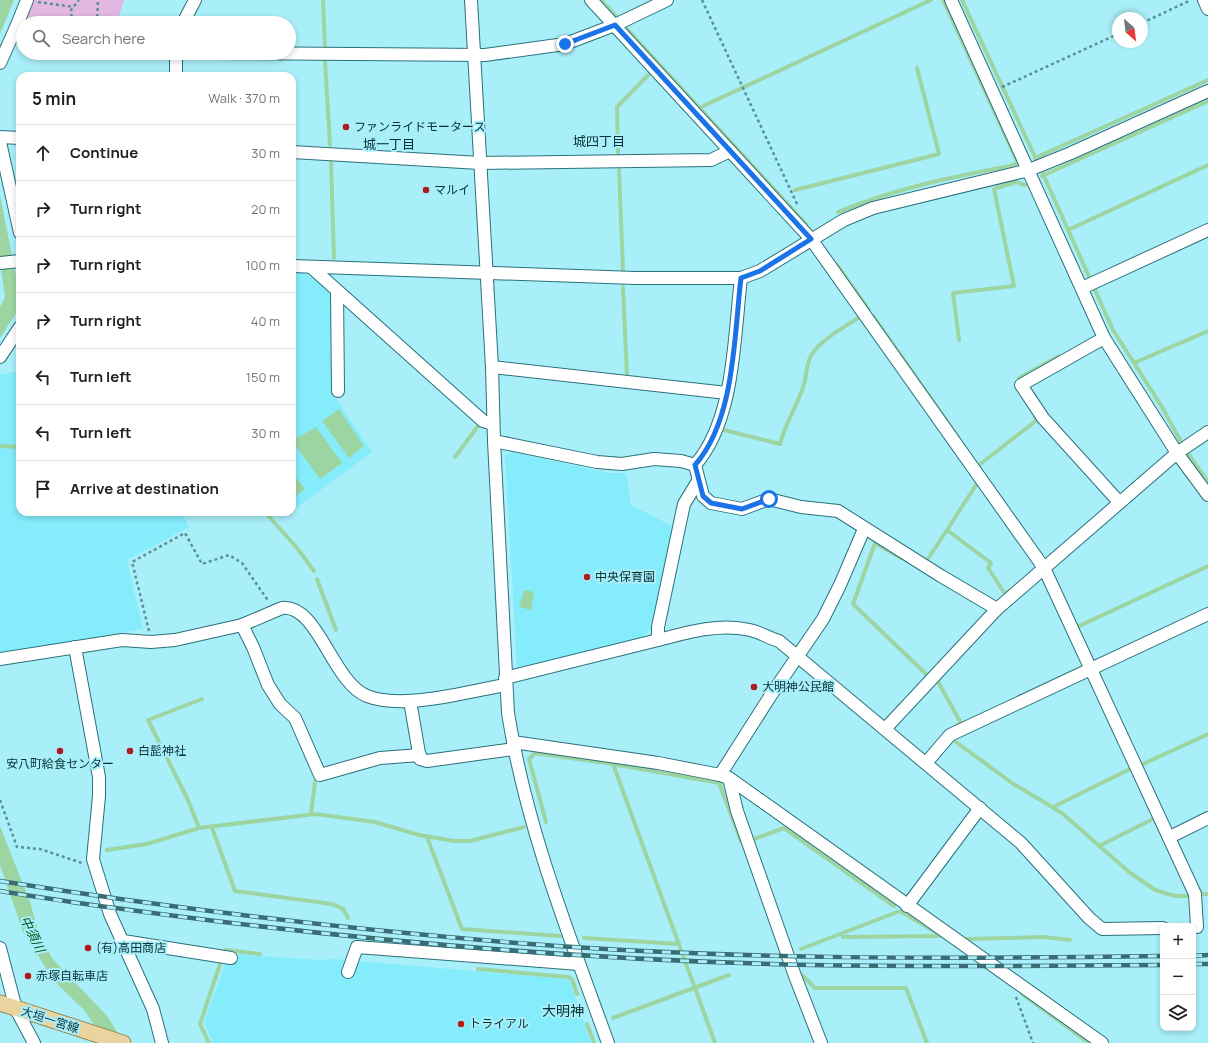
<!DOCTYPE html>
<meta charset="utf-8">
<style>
:root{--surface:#fff;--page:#f2f2f2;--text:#202124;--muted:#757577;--line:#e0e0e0}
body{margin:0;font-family:Manrope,"Noto Sans JP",sans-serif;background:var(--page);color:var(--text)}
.controls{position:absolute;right:12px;bottom:12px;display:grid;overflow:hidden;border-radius:8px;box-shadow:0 2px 6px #0003}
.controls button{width:36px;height:36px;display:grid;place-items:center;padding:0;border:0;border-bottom:1px solid var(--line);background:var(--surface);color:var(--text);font:20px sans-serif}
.compass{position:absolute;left:1112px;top:12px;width:36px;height:36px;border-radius:50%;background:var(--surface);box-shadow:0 2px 6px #0003;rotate:152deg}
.stop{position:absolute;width:12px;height:12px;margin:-9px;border:3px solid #1a73e8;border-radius:50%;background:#fff}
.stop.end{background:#1a73e8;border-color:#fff;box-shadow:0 1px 4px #0008}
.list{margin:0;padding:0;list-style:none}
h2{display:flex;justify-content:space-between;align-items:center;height:52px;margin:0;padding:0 16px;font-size:17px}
h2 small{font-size:13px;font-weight:400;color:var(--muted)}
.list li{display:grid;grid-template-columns:26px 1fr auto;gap:12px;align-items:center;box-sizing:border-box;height:56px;padding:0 16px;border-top:1px solid var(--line)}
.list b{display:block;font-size:15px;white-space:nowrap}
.list em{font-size:13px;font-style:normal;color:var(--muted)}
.icon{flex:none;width:22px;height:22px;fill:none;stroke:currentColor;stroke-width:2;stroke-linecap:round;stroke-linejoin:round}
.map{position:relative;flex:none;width:1208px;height:1043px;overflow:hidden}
.search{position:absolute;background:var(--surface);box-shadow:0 2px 6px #0003;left:16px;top:16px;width:280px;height:44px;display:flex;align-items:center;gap:10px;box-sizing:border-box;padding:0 14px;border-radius:22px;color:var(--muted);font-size:15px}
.panel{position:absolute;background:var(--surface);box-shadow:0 2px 6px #0003;left:16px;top:72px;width:280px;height:444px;border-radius:12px}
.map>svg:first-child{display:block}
</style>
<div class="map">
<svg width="1208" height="1043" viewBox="0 0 1208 1043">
<rect width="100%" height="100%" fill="#a9eff9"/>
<!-- built -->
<g fill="#85ecfb">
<path d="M 292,272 L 305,273 L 331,292 L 332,393 L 372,452 L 292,511 Z"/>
<path d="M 20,371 L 20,512 L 183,512 L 182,513 L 189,527 L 127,560 L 143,629 L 0,653 L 0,375 Z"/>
<path d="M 511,452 L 609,473 L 626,473 L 631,505 L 674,527 L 652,628 L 643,637 L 517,669 L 505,456 Z"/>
<path d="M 229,954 L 321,960 L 335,959 L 565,979 L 570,981 L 591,1043 L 213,1043 L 204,1022 Z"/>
</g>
<!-- green -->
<path fill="#e2b7e1" d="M 33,0 L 124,0 L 117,23 L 25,22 Z"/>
<!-- water -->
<g fill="#9dd5a2">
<path d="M 0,0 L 14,0 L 0,34 Z"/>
<path d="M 0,195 L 19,291 L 17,312 L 0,338 L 0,307 L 5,297 L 0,263 Z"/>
<path d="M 339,409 L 364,446 L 349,458 L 322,421 Z"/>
<path d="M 316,427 L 342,463 L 320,479 L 292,441 Z"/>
<path d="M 292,472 L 305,489 L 292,499 Z"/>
<path d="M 524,590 L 534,592 L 531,610 L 519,607 Z"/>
<path d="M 0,826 L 30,902 L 39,934 L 52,958 L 107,1016 L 124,1043 L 106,1043 L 85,1011 L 54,981 L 23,932 L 0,865 Z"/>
</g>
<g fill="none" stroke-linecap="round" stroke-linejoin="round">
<!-- stream -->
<g stroke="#9dd5a2" stroke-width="4">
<path d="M 323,0 L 325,48"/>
<path d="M 601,0 L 617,17"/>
<path d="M 962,0 L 1036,159"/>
<path d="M 627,29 L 806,224"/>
<path d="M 325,61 L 330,145"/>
<path d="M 699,108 L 931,0"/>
<path d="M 618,153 L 617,107 L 652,71"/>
<path d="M 1035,158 L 1208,80"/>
<path d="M 331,160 L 334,258"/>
<path d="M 619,170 L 623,270"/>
<path d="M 1043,174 L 1113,330 L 1162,407 L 1185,449 L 1208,482"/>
<path d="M 1042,176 L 1208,101"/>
<path d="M 795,190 L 939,154 L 917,68"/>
<path d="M 838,212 C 894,189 951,177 1010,166 L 1018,163 L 943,0"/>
<path d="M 1068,230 L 1208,165"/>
<path d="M 837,265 L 869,310"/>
<path d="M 623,287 L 627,376"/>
<path d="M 873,316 L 958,437"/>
<path d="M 959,340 L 953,293 L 1014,286 L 994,189 L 1016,182 L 1025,185"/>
<path d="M 1134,363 L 1208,331"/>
<path d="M 1019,378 L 1059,356"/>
<path d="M 724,430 L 780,444 C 785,423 798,405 804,384 C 807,374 806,363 812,354 C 821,340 844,327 858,318"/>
<path d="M 0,446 L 20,447"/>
<path d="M 455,457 L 478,426"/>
<path d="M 979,465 L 1037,420 L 1035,417"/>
<path d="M 978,482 L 947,530 L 991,563 L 988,568 L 1005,594 L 1010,590"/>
<path d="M 265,512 L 297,548 L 314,571"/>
<path d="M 901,558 L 875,543 L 853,604 L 927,675"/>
<path d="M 927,560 L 947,530"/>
<path d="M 317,579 L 336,630"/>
<path d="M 1077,627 L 1208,566"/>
<path d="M 937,680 L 961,723 L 956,726"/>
<path d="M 952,739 L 1012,783 L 1062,813 L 1129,872 L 1155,890 L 1175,896 L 1191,896"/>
<path d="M 613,764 L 715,1043"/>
<path d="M 1141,765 L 1208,734"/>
<path d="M 1053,807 L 1132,768"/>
<path d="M 311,814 L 316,774"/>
<path d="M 546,822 L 529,759 L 535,753 L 613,764 L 719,783 L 741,841"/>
<path d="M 199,828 L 188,800 L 148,720 L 202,699"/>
<path d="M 212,828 L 235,891 L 332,904 L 343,909 L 348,918"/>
<path d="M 427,837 L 462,929 L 560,936"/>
<path d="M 754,839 L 784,828 L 894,906"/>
<path d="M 1099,846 L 1155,818"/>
<path d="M 107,850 L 147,844 L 199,828 L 315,814 L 375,822 L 419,835 L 454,841 L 470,841 L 524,827"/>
<path d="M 1199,890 L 1201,894 L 1208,894"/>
<path d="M 843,937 L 940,936"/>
<path d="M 584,938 L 679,944"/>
<path d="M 965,939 L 1044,937 L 1070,940"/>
<path d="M 801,949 L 900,911 L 942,936"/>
<path d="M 225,950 L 260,954"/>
<path d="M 478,969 L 568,977 L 572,979 L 577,994"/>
<path d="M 802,975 L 815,988 L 906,988 L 927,1043"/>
<path d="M 1022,994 L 1089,1043"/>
<path d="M 613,1018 L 729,975"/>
<path d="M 587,1024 L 594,1043"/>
<path d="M 209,1043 L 200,1024 L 220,964"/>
</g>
<defs>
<g id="minor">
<path d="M 471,0 L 492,367 L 494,441 L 508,713 C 526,827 569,935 608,1043"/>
<path d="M 591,0 L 811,239 L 1044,568 L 1195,894 L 1197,927"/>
<path d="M 951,0 L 1104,338 L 1177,453 L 1208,495"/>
<path d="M 1204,0 L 1208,9"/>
<path d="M 183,23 L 195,0"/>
<path d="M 17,25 L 27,0"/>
<path d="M 176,53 L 176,76"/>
<path d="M 209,53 L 485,55 L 565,44 L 615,25 L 667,0"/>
<path d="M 0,63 L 17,25 L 23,25"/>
<path d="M 0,137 L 20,138"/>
<path d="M 0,142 L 20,233"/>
<path d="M 292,152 L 480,163 L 711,160 L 730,151"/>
<path d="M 0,263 L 20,261"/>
<path d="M 292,266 L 635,278 L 741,278 L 760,271 L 844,220 L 873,208 L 1029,170 L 1071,153 L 1208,91"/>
<path d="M 311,267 L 483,421 L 493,424"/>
<path d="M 1082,288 L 1208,230"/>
<path d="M 337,291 L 338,391"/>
<path d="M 1104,338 L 1021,385 L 1043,418 L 1119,502"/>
<path d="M 0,357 L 20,327"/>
<path d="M 492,367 L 727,393"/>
<path d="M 494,441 L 597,462 L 622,464 L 654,459 L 681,461 L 695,465 L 703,496 L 711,503 L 742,509 L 769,499 L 801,507 L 838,511 L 941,576 L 997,609 L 1177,453 L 1208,432"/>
<path d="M 695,465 C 735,420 734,336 741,278"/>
<path d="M 242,625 L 253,647 L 268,685 L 280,704 L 295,718 L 320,775 L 380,758 L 420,755"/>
<path d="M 658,640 C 688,632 719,623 750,630 C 759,632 769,638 779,641 L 1021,843 L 1089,918 L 1102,929 L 1163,928"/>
<path d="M 75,647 L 99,777 L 99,796 L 93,859 L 95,866 L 110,914 L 153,1009 L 162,1043"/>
<path d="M 0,659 L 122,640 L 151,642 L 175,640 L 242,625 L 282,608 C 318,604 332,682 367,696 C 403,710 467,692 505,685"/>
<path d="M 505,678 L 658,640 L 658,627 L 684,504 L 698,481"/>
<path d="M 410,701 L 420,759 L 427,761 L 514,749"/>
<path d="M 885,729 L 997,609"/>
<path d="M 513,742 L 658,763 L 720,775 L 729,778 L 1102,1043"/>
<path d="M 926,763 L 950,735 L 1208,614"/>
<path d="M 720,775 L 771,695 L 823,619 L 840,585 L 864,529"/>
<path d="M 729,778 L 737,811 L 795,976 L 821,1043"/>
<path d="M 1170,837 L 1208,818"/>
<path d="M 907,906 L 980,808"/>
<path d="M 123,941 L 231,958"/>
<path d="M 0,948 L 16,1009 L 34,1043"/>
<path d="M 348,972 L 357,947 L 579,964"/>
</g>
<path id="major" d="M 0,1003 L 123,1043"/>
</defs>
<!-- minor casing -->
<use href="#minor" stroke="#2b717b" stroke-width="14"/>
<!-- major casing -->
<use href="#major" stroke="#908751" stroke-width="17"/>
<!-- path -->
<g stroke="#599098" stroke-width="2.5" stroke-dasharray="3 3" stroke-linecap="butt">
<path d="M 702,0 L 798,206"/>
<path d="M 38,2 L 74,7"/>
<path d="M 72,23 L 71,10 L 79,0"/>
<path d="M 97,23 L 98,0"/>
<path d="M 1142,23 L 1191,0"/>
<path d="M 1002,87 L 1118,34"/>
<path d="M 149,631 L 132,562 L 185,533 L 202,564 L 229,555 L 242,563 L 269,602"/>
<path d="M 0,800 L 17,847 L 40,849 L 82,863"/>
<path d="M 1016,997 L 1033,1043"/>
</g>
<!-- minor -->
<use href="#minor" stroke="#fff" stroke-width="12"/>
<!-- major -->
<use href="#major" stroke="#e9d39f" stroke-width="15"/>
<defs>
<g id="rail">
<path d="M 0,881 C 176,909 352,930 530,944 C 740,960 952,959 1163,956"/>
<path d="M 0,891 C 71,903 143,912 215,921 C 413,945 611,961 811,965 C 928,967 1046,966 1163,965"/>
<path d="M 1193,956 L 1208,955"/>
<path d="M 1193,964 L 1208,964"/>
</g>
</defs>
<!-- rail casing -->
<use href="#rail" stroke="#3a6c73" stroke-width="4.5"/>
<!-- rail -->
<use href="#rail" stroke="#a9eff9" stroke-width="3" stroke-dasharray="9" stroke-linecap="butt"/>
</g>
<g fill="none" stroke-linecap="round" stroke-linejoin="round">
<!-- route -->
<path stroke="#1a73e8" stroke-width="5" d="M 565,44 L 615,25 L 811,239 L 760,271 L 741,278 C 734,336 735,420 695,465 L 703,496 L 711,503 L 742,509 L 769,499"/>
</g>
<!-- markers -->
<g fill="#ad1b1c" stroke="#a9eff9" stroke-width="1.5">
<circle cx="346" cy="127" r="4"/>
<circle cx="426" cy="190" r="4"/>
<circle cx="587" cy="577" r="4"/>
<circle cx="754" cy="687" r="4"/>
<circle cx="60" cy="751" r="4"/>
<circle cx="130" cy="751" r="4"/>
<circle cx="88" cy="948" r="4"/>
<circle cx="28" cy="976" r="4"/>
<circle cx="461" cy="1024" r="4"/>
</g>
<g text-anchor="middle" stroke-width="4" stroke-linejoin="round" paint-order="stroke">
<!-- poi labels -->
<g font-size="12" fill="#083136" stroke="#a9eff9" text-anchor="start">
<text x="354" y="131">ファンライドモータース</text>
<text x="434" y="194">マルイ</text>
<text x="595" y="581">中央保育園</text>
<text x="762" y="691">大明神公民館</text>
<text x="138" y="755">白髭神社</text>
<text x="60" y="768" text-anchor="middle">安八町給食センター</text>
<text x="96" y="952">(有)高田商店</text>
<text x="36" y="980">赤塚自転車店</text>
<text x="469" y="1028">トライアル</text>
</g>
<!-- street labels -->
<g font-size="12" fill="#083136" stroke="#a9eff9">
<text transform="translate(50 1020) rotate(18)" y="4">大垣一宮線</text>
</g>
<!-- neighbourhood labels -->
<g font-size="13" fill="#083136" stroke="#a9eff9">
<text x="599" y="146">城四丁目</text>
<text x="389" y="149">城一丁目</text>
</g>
<!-- water labels -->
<g font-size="13" font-style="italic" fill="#045c1f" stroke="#a9eff9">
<text transform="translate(33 934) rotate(64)" y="5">中須川</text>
</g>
<!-- quarter labels -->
<g font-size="14" fill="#083136" stroke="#a9eff9">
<text x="563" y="1016">大明神</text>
</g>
</g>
</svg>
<div class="controls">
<button>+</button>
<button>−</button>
<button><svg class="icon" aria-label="layers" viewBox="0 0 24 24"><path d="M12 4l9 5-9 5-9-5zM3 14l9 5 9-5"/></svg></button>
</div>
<svg class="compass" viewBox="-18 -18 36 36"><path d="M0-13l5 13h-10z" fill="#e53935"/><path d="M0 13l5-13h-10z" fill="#757577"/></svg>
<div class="stop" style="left:769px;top:499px"></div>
<div class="stop end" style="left:565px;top:44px"></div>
<div class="search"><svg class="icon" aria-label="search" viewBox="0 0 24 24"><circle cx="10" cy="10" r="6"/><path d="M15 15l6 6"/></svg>Search here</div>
<section class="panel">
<h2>5 min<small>Walk · 370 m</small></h2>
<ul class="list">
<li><svg class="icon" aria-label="ahead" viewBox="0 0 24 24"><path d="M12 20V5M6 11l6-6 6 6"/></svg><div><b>Continue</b></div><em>30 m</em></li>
<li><svg class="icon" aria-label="right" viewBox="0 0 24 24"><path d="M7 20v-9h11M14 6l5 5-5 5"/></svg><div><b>Turn right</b></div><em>20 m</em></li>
<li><svg class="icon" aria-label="right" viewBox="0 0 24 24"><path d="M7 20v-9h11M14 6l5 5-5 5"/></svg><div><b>Turn right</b></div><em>100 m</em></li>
<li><svg class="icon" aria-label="right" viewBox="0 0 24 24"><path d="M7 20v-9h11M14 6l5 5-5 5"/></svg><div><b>Turn right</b></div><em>40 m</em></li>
<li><svg class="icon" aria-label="left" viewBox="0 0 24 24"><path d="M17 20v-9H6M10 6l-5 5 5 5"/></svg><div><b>Turn left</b></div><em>150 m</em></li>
<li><svg class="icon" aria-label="left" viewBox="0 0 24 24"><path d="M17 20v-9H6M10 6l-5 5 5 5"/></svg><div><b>Turn left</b></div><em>30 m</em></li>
<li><svg class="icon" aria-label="arrive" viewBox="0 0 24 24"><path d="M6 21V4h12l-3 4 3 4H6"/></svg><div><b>Arrive at destination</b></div></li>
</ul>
</section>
</div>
